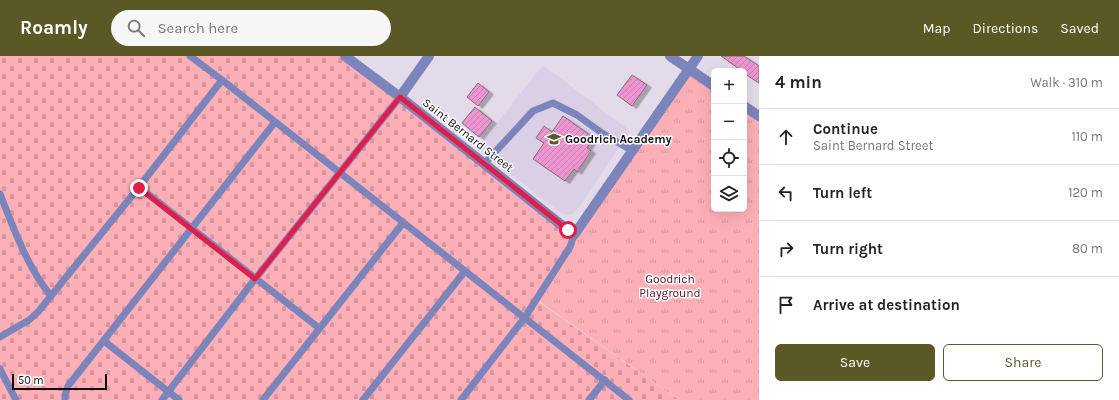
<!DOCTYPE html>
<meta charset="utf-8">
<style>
:root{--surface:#fff;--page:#f6f6f6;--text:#222;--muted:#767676;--line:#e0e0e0;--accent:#5a5926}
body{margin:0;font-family:Karla,sans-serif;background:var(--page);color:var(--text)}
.controls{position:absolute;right:12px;top:12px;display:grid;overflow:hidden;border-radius:6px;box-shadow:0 4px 16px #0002}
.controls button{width:36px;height:36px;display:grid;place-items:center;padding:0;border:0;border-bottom:1px solid var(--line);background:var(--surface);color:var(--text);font:20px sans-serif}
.scale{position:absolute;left:12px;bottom:10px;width:95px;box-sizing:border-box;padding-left:4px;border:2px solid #100d12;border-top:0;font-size:11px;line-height:14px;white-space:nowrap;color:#100d12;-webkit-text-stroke:3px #fff;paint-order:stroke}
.stop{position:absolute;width:12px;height:12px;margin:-9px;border:3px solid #e11d48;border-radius:50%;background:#fff}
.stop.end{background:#e11d48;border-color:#fff;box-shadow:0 1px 4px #0008}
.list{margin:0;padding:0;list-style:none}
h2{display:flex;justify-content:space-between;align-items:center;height:52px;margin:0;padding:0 16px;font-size:17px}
h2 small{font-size:13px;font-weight:400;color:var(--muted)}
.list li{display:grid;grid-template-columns:26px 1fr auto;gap:12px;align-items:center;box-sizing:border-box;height:56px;padding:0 16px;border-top:1px solid var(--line)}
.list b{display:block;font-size:15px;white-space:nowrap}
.list p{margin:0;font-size:13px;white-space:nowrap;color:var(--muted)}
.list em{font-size:13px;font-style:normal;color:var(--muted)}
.actions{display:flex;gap:8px;padding:12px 16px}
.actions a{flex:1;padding:9px 0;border:1px solid var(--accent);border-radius:6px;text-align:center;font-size:14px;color:var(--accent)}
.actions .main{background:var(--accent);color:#fff}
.icon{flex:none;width:22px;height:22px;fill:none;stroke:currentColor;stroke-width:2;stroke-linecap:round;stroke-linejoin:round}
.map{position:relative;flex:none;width:759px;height:344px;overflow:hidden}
header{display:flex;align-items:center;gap:24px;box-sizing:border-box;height:56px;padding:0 20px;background:var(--accent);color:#fff}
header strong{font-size:19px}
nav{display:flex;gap:22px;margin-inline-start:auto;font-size:14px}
.search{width:280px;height:36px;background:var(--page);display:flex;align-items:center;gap:10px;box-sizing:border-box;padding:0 14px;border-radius:22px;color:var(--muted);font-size:15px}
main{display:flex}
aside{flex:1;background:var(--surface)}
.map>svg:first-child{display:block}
</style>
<header>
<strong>Roamly</strong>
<div class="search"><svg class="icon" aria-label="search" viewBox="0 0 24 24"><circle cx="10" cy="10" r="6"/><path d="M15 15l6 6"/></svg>Search here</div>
<nav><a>Map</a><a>Directions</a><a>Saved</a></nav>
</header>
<main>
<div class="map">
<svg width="759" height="344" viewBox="0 0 759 344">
<defs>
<pattern id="cemetery-stones" width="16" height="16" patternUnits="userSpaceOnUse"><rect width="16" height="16" fill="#fdafb8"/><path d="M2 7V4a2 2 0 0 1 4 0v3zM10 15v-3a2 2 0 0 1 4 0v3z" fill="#d8959d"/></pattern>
<pattern id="park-tufts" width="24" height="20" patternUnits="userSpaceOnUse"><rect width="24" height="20" fill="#fdafb8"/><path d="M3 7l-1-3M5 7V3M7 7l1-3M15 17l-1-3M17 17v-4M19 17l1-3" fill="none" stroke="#d8959d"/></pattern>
<pattern id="building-hatch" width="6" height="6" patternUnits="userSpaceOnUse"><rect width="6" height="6" fill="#ec95cf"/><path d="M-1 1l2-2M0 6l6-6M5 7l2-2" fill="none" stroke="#c97fb1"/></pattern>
<filter id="shadow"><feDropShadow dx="4.5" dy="2.5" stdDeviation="0" flood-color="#0004"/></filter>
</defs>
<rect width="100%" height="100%" fill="#e3dbea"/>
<!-- built -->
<path fill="#dbcfe5" d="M 543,9 L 630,75 L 577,154 L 574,157 L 569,159 L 561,157 L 477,92 Z"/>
<!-- cemetery -->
<path fill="url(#cemetery-stones)" d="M 0,0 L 345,0 L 574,179 L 536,244 L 679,344 L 0,344 Z"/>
<!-- park -->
<path fill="url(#park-tufts)" d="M 689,13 L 714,30 L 714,153 L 744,153 L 744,50 L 759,60 L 759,344 L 679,344 L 536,243 Z"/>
<!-- building -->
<g fill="url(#building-hatch)" stroke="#7f7079" filter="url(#shadow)">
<path d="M 721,0 L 744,0 L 759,10 L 759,27 L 745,18 L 744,15 L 742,15 Z"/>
<path d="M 632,19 L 647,29 L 632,50 L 617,39 Z"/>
<path d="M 478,27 L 489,36 L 478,50 L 467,41 Z"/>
<path d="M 475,51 L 492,65 L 479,81 L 462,67 Z"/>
<path d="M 563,60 L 594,82 L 587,92 L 591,95 L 577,116 L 574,113 L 565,125 L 533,103 L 544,87 L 536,82 L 544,70 L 552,76 Z"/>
</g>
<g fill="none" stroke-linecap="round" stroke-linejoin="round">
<!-- service -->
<g stroke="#7b84bb" stroke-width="7">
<path d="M 190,0 L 222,24 L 629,344"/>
<path d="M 484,108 L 533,55 L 553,47 L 577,59 L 602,77 L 631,94"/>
<path d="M 139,131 L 319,272"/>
<path d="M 0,138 C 14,173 27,211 51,240"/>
<path d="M 0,281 L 29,264 L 38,256 L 139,131 L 222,24"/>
<path d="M 104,285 L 179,344"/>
<path d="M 0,313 L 16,344"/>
<path d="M 65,344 L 65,339 L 68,330 L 275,66"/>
<path d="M 162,344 L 255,223 L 400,41"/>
<path d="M 263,344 L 403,167"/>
<path d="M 363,344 L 465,215"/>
<path d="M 461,344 L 525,261 L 570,191 L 574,179"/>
<path d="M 589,344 L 605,324"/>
</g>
<!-- minor -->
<g stroke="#7b84bb" stroke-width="10">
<path d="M 345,0 L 400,41 L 574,179 L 698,0"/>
<path d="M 400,41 L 429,0"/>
</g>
<!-- tertiary -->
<g stroke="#7b84bb" stroke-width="10">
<path d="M 670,0 L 714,30"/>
<path d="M 744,50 L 759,60"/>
</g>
</g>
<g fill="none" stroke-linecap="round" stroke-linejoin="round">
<!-- route -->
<path stroke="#e11d48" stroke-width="5" d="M 139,132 L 255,223 L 400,41 L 568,174"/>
</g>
<!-- icons -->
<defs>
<symbol id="school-bare" viewBox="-9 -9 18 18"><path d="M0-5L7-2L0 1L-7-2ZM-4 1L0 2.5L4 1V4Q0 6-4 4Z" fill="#5a5926" stroke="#fff" stroke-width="2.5" paint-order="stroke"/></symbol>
</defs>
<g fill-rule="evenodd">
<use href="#school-bare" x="544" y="73" width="20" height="20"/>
</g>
<g text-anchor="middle" stroke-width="3" stroke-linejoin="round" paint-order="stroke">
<!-- street labels -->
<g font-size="12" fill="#100d12" stroke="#fff">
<text transform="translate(468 79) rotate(38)" y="4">Saint Bernard Street</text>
</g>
<!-- poi labels -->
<g font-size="12" font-weight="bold" fill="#100d12" stroke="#fff" text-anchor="start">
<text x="565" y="87">Goodrich Academy</text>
</g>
<!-- park labels -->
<g font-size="12" fill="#541421" stroke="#fff">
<text x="670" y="227">Goodrich<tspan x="670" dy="14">Playground</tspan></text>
</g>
</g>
</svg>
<div class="controls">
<button>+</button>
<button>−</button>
<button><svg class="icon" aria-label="locate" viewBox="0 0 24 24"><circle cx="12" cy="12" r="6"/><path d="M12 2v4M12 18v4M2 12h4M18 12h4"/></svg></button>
<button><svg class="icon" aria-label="layers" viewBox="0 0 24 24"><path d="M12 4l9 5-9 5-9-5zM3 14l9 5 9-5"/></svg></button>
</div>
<div class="scale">50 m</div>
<div class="stop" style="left:568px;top:174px"></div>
<div class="stop end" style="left:139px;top:132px"></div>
</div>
<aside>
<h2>4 min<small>Walk · 310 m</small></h2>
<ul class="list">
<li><svg class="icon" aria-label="ahead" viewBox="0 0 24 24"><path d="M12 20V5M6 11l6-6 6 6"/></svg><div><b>Continue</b><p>Saint Bernard Street</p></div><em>110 m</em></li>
<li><svg class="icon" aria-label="left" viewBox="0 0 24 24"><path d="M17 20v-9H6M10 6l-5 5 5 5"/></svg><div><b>Turn left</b></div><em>120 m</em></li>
<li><svg class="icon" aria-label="right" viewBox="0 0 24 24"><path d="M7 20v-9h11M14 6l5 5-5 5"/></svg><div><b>Turn right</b></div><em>80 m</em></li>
<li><svg class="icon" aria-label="arrive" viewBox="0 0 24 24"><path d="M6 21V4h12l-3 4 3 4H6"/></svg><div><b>Arrive at destination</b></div></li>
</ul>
<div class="actions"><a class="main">Save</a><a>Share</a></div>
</aside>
</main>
